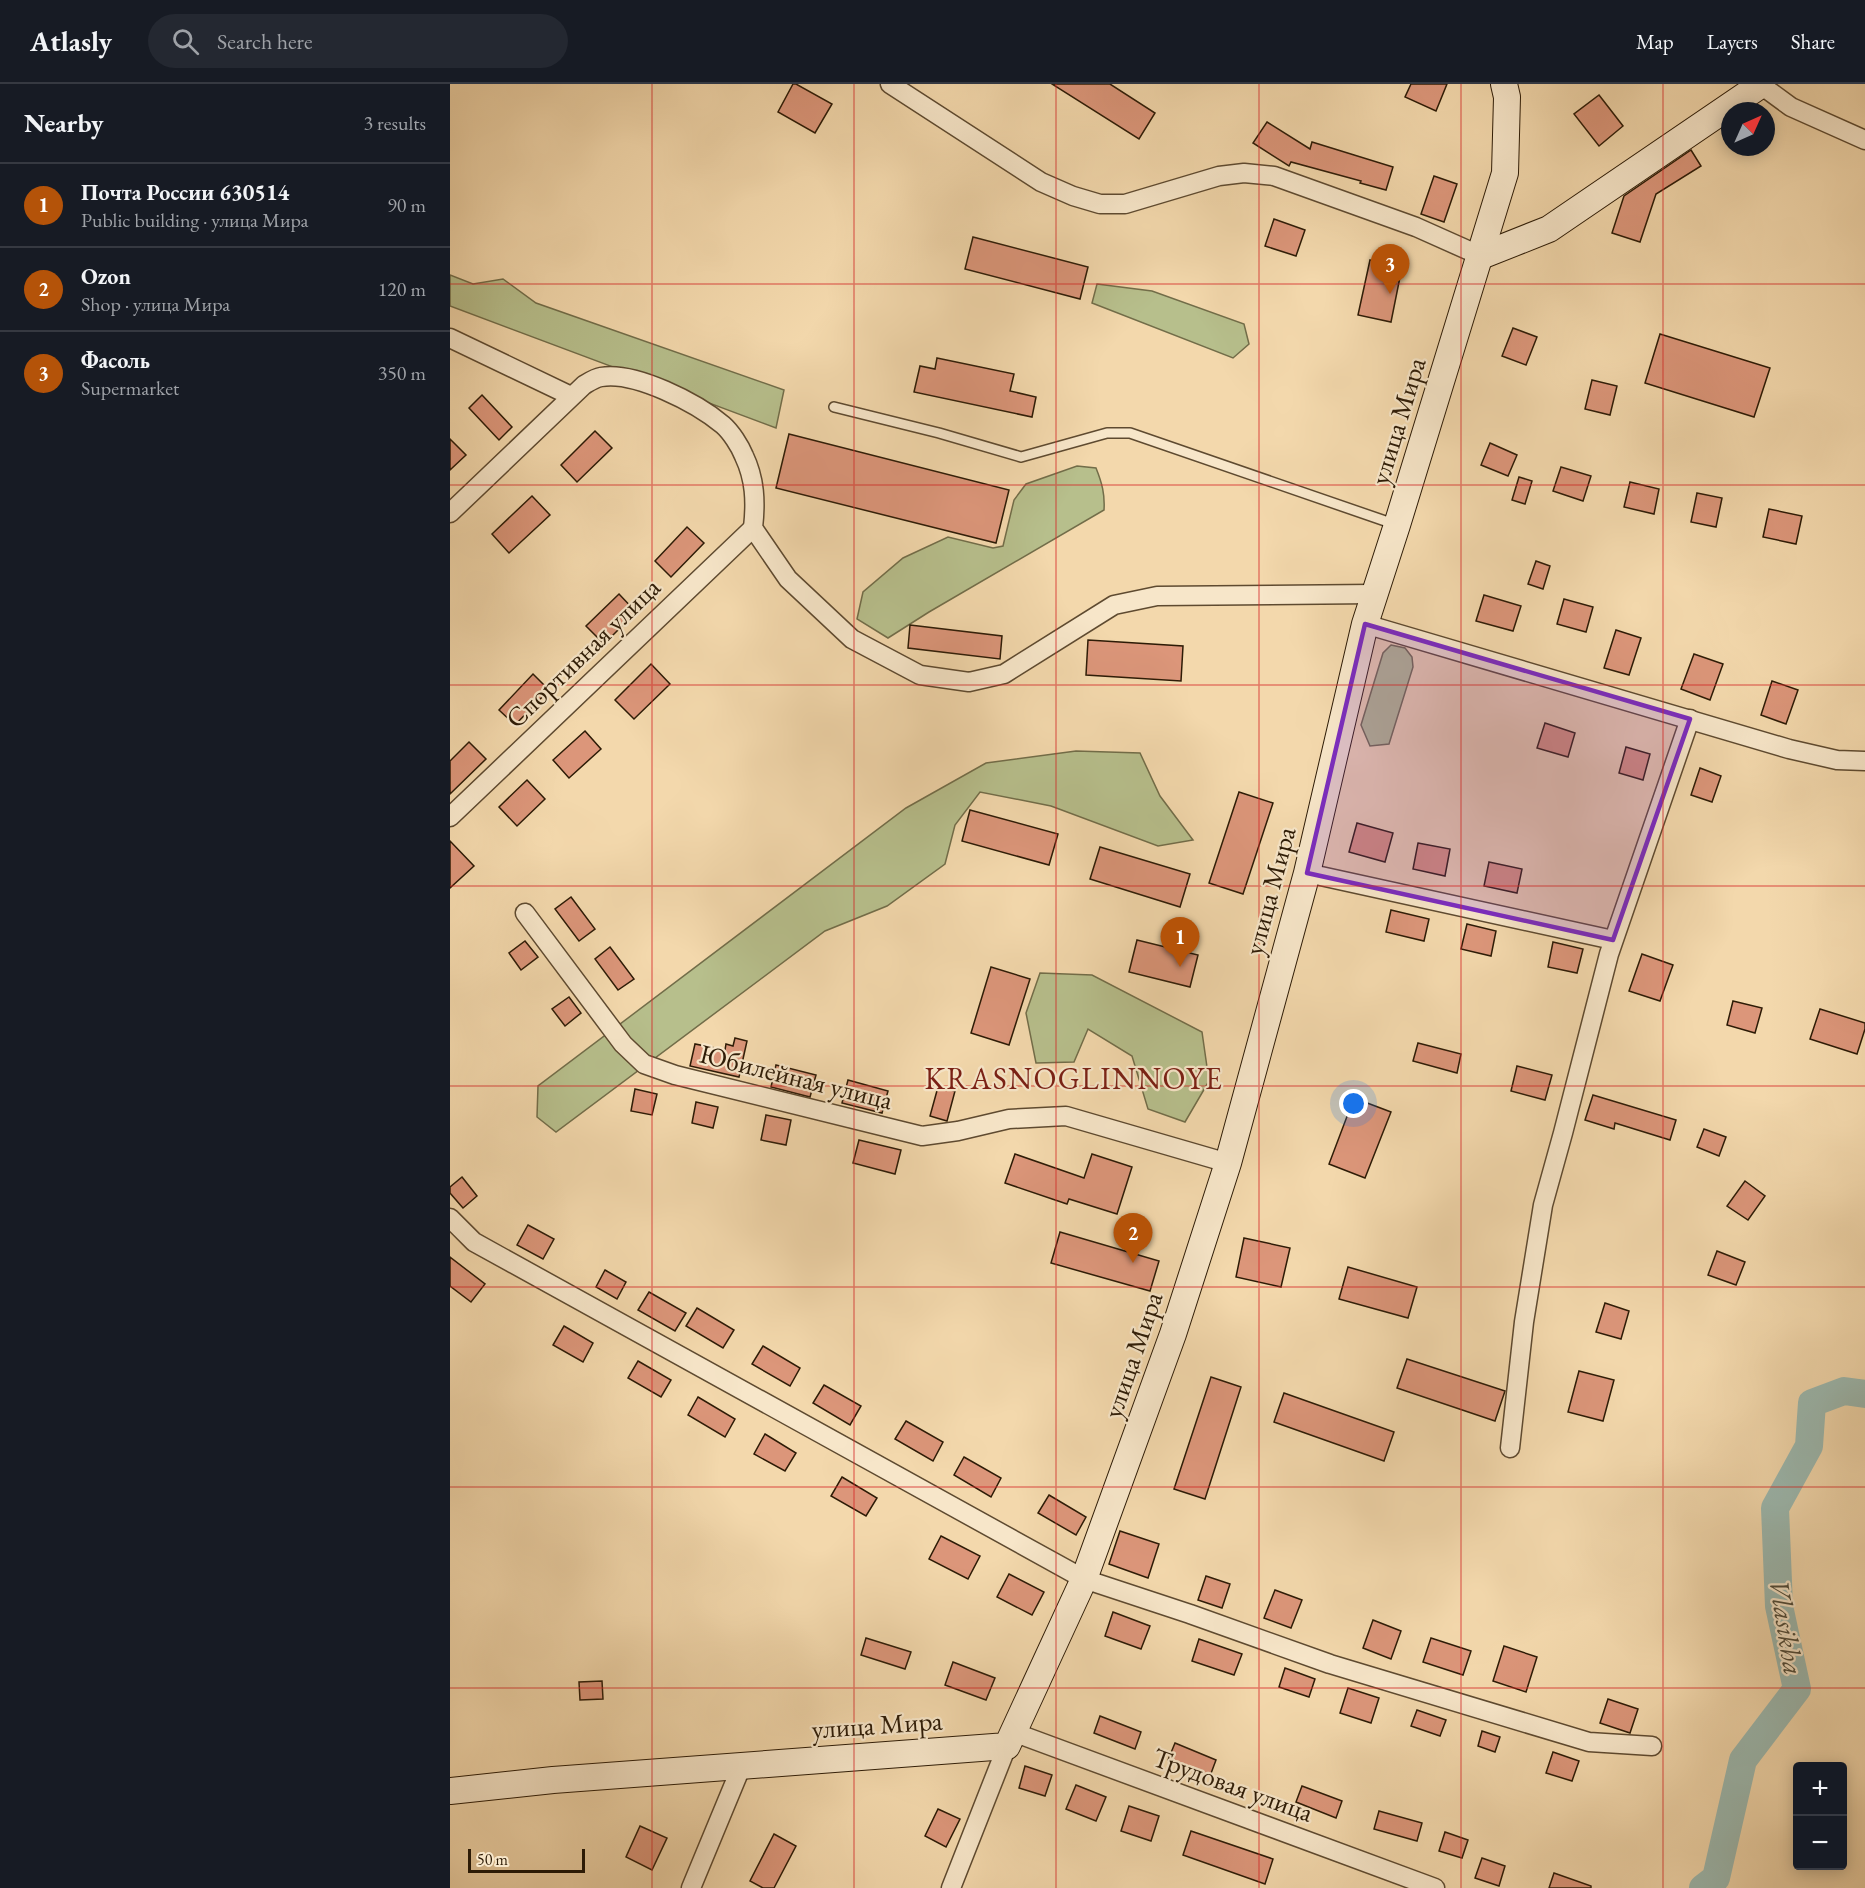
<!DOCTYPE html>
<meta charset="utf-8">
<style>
:root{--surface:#171b24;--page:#242831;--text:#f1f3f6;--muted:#9ea1a6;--line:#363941;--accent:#b45309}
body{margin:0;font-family:"EB Garamond",serif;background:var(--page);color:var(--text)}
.controls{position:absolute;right:18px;bottom:18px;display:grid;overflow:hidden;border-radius:6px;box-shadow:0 3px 15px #0003}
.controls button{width:54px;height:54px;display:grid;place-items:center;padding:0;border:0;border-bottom:2px solid var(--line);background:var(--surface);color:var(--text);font:30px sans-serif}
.compass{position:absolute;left:1271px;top:18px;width:54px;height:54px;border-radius:50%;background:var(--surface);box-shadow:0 3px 15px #0003;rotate:45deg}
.scale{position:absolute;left:18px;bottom:15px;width:117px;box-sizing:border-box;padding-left:6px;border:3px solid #2d1b06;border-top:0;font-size:16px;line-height:21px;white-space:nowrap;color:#2d1b06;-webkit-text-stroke:4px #f7e6c9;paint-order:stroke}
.you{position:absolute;left:904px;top:1020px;width:21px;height:21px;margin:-15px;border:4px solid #fff;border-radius:50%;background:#1a73e8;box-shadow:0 0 0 9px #1a73e833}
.badge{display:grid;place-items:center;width:39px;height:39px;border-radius:50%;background:var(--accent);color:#fff;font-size:20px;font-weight:700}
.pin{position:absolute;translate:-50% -50px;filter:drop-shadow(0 2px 3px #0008)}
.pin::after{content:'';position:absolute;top:32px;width:21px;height:18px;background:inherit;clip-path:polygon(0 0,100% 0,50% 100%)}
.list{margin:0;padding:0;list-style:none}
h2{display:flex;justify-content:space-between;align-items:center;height:78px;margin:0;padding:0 24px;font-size:26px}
h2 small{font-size:20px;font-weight:400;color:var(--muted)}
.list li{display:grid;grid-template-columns:39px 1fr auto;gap:18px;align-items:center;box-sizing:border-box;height:84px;padding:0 24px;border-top:2px solid var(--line)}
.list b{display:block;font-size:22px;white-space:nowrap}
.list p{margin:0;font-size:20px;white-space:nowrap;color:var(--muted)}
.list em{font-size:20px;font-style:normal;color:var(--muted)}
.icon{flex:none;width:33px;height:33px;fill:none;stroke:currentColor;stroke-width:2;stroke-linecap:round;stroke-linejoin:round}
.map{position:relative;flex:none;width:1415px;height:1804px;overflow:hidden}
header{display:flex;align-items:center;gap:36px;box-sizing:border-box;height:84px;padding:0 30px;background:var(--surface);border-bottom:2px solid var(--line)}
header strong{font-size:28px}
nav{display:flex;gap:33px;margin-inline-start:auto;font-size:21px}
.search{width:420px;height:54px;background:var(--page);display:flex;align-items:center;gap:15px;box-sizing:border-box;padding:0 21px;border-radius:33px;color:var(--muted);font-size:22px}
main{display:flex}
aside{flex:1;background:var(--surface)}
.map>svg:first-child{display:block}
</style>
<header>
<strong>Atlasly</strong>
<div class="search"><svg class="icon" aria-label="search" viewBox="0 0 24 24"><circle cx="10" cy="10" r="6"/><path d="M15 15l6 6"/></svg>Search here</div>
<nav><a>Map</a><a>Layers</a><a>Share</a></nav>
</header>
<main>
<aside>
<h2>Nearby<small>3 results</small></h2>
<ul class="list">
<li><span class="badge">1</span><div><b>Почта России 630514</b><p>Public building · улица Мира</p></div><em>90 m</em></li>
<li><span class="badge">2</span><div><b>Ozon</b><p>Shop · улица Мира</p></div><em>120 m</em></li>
<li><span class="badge">3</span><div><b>Фасоль</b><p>Supermarket</p></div><em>350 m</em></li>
</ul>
</aside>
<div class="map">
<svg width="1415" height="1804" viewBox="0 0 1415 1804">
<rect width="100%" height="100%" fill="#f3d8ac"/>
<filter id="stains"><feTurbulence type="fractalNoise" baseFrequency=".00333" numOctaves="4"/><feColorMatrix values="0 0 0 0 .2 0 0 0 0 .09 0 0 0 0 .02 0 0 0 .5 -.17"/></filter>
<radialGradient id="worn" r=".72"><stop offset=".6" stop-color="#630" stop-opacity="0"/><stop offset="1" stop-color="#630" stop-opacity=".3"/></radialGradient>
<!-- green -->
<g fill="#b7bf8c" stroke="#726d49" stroke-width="1.5">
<path d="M 0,191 L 23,200 L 53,195 L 86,219 L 334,306 L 326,344 L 0,222 Z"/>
<path d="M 647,200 L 702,207 L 794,240 L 799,260 L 783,274 L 642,219 Z"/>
<path d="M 627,382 L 646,384 C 652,399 655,410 654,426 L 479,528 L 438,554 L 407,535 L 413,508 L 453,474 L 498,453 L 543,464 L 553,462 L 564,416 L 576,400 Z"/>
<path d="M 941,561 L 955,564 L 962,573 L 963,583 L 939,660 L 920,662 L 911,641 L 933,569 Z"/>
<path d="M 626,667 L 690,669 L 710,712 L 743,756 L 708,762 L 601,722 L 530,708 L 505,741 L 495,780 L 437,822 L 375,847 L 106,1048 L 87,1033 L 88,1002 L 456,724 L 536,679 Z"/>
<path d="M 590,889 L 642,891 L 752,948 L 759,997 L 735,1038 L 698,1025 L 682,972 L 638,945 L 624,978 L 586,979 L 576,929 Z"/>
</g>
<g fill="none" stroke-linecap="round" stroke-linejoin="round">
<!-- river -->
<path stroke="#9cb9b0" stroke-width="28" d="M 1253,1804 L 1266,1794 L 1293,1676 L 1347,1605 L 1329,1522 L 1325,1424 L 1359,1362 L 1362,1319 L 1394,1307 L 1415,1310"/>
</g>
<!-- building -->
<g fill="#dc967a" stroke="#2d1b06" stroke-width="1.5">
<path d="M 343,0 L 346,0 L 382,20 L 365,49 L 328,28 Z"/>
<path d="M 602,0 L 660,0 L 705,29 L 689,55 Z"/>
<path d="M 961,0 L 997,0 L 986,27 L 955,13 Z"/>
<path d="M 1149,11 L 1173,42 L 1149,62 L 1124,30 Z"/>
<path d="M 817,38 L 860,65 L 862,58 L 943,83 L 936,106 L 910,99 L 911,97 L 841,78 L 839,82 L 803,59 Z"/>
<path d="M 1241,66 L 1251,82 L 1206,110 L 1190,158 L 1162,149 L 1174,112 Z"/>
<path d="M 984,92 L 1007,100 L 994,138 L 971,130 Z"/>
<path d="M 824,135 L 855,146 L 846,172 L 815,162 Z"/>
<path d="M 523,153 L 638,183 L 630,215 L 515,185 Z"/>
<path d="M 920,176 L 952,183 L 941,238 L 908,231 Z"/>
<path d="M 1063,244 L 1087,253 L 1076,281 L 1052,272 Z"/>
<path d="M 1210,250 L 1320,284 L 1304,333 L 1195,299 Z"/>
<path d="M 487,274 L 564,290 L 560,307 L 586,313 L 582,333 L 464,308 L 470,282 L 485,285 Z"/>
<path d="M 1142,296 L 1167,302 L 1160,331 L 1135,325 Z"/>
<path d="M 32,311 L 62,343 L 49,356 L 19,324 Z"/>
<path d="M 145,347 L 162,364 L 127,398 L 111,381 Z"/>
<path d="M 339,350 L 559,406 L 546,459 L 326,404 Z"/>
<path d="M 0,355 L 16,371 L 0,386 Z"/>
<path d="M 1040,359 L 1067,371 L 1058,392 L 1031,381 Z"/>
<path d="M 1111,383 L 1141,392 L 1133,417 L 1103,407 Z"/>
<path d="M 1069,393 L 1082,397 L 1075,420 L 1062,416 Z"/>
<path d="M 1180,398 L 1209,405 L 1204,430 L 1174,423 Z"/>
<path d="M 1247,409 L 1272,414 L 1266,443 L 1241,438 Z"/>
<path d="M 82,412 L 100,431 L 59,469 L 42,450 Z"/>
<path d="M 1319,425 L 1352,432 L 1346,460 L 1313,453 Z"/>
<path d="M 237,443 L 254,459 L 221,493 L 205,477 Z"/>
<path d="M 1086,477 L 1100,482 L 1093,505 L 1078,500 Z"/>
<path d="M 169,510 L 186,528 L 154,560 L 136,542 Z"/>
<path d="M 1034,511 L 1071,522 L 1063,547 L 1026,537 Z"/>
<path d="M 1114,515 L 1143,523 L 1136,548 L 1107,540 Z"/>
<path d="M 460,541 L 552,552 L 550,575 L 458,564 Z"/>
<path d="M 1166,546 L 1191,554 L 1179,591 L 1154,584 Z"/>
<path d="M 638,556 L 733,562 L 731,597 L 636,591 Z"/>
<path d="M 1244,570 L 1273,580 L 1260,616 L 1231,605 Z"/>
<path d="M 201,580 L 220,600 L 184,635 L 165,616 Z"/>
<path d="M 83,590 L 99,606 L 65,641 L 49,626 Z"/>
<path d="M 1322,597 L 1348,606 L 1336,640 L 1311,631 Z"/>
<path d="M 1095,639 L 1125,649 L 1118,673 L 1087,664 Z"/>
<path d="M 135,647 L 151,665 L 119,694 L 103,676 Z"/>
<path d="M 19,658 L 36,675 L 0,710 L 0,677 Z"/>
<path d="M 1176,663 L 1200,670 L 1193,696 L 1169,689 Z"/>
<path d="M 1250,684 L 1271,692 L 1262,718 L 1241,711 Z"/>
<path d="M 77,696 L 95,715 L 67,742 L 49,723 Z"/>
<path d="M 789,708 L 823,719 L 793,810 L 759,799 Z"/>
<path d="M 520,726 L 608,750 L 599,781 L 512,757 Z"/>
<path d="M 907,739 L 943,749 L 935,778 L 899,768 Z"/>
<path d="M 0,757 L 24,782 L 0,804 Z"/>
<path d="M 968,759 L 1000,765 L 995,792 L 963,785 Z"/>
<path d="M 650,763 L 740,790 L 730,823 L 640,795 Z"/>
<path d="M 1039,778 L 1072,785 L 1067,809 L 1034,802 Z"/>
<path d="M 121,813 L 145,845 L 129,857 L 105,825 Z"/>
<path d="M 941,826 L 979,835 L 974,857 L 936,848 Z"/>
<path d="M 1017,840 L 1046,847 L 1041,872 L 1011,865 Z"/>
<path d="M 687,856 L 748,871 L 740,903 L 679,888 Z"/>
<path d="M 75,857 L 88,873 L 71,886 L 59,869 Z"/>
<path d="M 1103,858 L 1133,865 L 1127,889 L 1098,883 Z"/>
<path d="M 160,863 L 184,895 L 168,906 L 145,875 Z"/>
<path d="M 1192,870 L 1223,881 L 1210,917 L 1179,907 Z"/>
<path d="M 541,883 L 580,895 L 559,961 L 521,949 Z"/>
<path d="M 119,913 L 131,929 L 115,942 L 102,925 Z"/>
<path d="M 1283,917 L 1312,924 L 1305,949 L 1277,941 Z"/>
<path d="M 1370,925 L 1415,939 L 1415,945 L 1407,970 L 1360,955 Z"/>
<path d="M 285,954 L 297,957 L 289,993 L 240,982 L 245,960 L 275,966 L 276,960 L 283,962 Z"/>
<path d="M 968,959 L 1011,970 L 1007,989 L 963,977 Z"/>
<path d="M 326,981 L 366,991 L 360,1013 L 321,1003 Z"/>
<path d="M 1067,982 L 1102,991 L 1095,1016 L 1061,1007 Z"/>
<path d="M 398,996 L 438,1007 L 432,1029 L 392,1019 Z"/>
<path d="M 488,1003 L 505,1007 L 497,1037 L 480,1032 Z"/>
<path d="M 185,1005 L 207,1010 L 202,1031 L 181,1027 Z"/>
<path d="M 1143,1011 L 1226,1036 L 1220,1056 L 1165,1039 L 1164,1045 L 1135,1036 Z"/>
<path d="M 904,1014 L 941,1028 L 915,1094 L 879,1080 Z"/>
<path d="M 246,1018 L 268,1023 L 263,1044 L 242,1039 Z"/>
<path d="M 316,1031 L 341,1036 L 336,1061 L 311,1056 Z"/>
<path d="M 1254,1045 L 1276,1053 L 1269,1072 L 1247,1063 Z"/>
<path d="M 409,1056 L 451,1066 L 445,1090 L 403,1079 Z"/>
<path d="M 565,1070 L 634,1094 L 642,1070 L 682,1083 L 667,1130 L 619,1115 L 617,1120 L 555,1099 Z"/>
<path d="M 12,1093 L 27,1112 L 13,1124 L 0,1109 L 0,1103 Z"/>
<path d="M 1295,1097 L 1315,1112 L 1298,1136 L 1277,1122 Z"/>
<path d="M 78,1141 L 104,1155 L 93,1175 L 67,1161 Z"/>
<path d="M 610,1148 L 709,1177 L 700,1207 L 601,1179 Z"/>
<path d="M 794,1154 L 840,1164 L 831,1203 L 786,1193 Z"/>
<path d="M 1267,1167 L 1295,1178 L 1286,1201 L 1258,1191 Z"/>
<path d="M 0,1173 L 35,1200 L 21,1218 L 0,1202 Z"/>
<path d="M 898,1183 L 967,1203 L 958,1234 L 889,1215 Z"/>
<path d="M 155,1186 L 176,1198 L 167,1215 L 146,1203 Z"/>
<path d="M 199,1208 L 236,1229 L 225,1247 L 188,1226 Z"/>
<path d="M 1155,1219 L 1179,1227 L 1171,1255 L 1146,1248 Z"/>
<path d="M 247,1224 L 284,1246 L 273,1264 L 236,1242 Z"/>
<path d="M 114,1242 L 143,1259 L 133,1278 L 103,1261 Z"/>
<path d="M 313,1262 L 350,1284 L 340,1302 L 302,1280 Z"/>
<path d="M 957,1275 L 1055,1307 L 1045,1337 L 947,1304 Z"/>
<path d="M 188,1277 L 221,1296 L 211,1313 L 178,1294 Z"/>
<path d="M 1129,1287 L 1164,1296 L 1153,1337 L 1118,1328 Z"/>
<path d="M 761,1293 L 791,1303 L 755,1415 L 724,1405 Z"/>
<path d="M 374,1301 L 411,1322 L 400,1341 L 363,1319 Z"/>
<path d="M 834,1309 L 944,1348 L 934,1377 L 824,1338 Z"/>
<path d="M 248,1313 L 285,1335 L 275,1353 L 238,1331 Z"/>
<path d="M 456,1337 L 493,1358 L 483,1377 L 445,1355 Z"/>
<path d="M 315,1350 L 346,1369 L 335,1387 L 304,1370 Z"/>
<path d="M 514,1373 L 551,1394 L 541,1413 L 504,1391 Z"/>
<path d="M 392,1393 L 427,1414 L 416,1432 L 381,1412 Z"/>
<path d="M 599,1411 L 636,1433 L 626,1451 L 588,1429 Z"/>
<path d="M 670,1447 L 709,1460 L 698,1494 L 659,1480 Z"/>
<path d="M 491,1452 L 530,1472 L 518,1495 L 479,1475 Z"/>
<path d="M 559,1490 L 594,1508 L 582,1531 L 547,1513 Z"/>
<path d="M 756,1492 L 780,1500 L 772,1524 L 748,1516 Z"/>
<path d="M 825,1506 L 852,1516 L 841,1544 L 814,1534 Z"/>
<path d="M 663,1528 L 700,1542 L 691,1565 L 655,1552 Z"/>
<path d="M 923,1536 L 951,1547 L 941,1575 L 913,1564 Z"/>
<path d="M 416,1554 L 461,1568 L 455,1585 L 411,1571 Z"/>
<path d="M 981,1554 L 1021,1567 L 1013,1591 L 973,1578 Z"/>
<path d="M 749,1555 L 792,1570 L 784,1591 L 742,1577 Z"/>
<path d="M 1054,1562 L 1087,1573 L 1076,1608 L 1043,1597 Z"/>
<path d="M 503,1578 L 545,1594 L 536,1616 L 495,1601 Z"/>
<path d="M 835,1584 L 865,1595 L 859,1613 L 829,1603 Z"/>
<path d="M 152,1597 L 153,1615 L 130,1616 L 129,1598 Z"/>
<path d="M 898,1604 L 929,1614 L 921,1639 L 890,1629 Z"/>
<path d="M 1158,1615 L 1188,1625 L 1180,1649 L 1150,1639 Z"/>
<path d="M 967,1626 L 996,1636 L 990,1652 L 961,1642 Z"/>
<path d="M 650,1632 L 691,1648 L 685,1665 L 644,1649 Z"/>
<path d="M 1032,1647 L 1050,1653 L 1045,1668 L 1028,1662 Z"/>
<path d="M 725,1659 L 766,1676 L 760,1692 L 718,1676 Z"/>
<path d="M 1103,1668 L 1129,1677 L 1122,1697 L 1096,1689 Z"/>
<path d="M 575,1682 L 602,1691 L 595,1712 L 569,1704 Z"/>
<path d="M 626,1701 L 656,1713 L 646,1737 L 616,1725 Z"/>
<path d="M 852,1702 L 892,1717 L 886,1734 L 846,1718 Z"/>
<path d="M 679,1722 L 709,1732 L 701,1757 L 671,1747 Z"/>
<path d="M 488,1725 L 510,1735 L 496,1763 L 475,1752 Z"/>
<path d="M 929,1727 L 972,1739 L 967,1757 L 924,1745 Z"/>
<path d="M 190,1742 L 217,1754 L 202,1786 L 176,1773 Z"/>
<path d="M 741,1747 L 823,1775 L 815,1800 L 733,1771 Z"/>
<path d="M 995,1748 L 1018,1756 L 1012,1774 L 989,1767 Z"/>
<path d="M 324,1750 L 346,1762 L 324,1804 L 313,1804 L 300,1797 Z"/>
<path d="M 1032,1774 L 1055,1782 L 1049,1802 L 1025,1794 Z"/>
<path d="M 1104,1789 L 1141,1802 L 1141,1804 L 1099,1804 Z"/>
</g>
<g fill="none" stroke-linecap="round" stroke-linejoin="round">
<defs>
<path id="lane" d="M 384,323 L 489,349 L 571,373 L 657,349 L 680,349 L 944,440"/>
<g id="street">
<path d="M 440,0 L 591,98 L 623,112 L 650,120 L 675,120 L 769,92 L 794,89 L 824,92 L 966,143 L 1031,172"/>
<path d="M 1311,1 L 1341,23 L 1415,56"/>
<path d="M 0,254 L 121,312"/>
<path d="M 0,429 L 134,301 C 139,298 145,294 151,293 C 185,287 247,319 273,341 C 281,348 290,362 294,372 C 305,395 306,418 303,444 L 338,495 L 402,555 L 470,591 L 519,598 L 554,590 L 664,521 L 707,512 L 924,510"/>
<path d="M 915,540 L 1339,665 L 1387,676 L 1415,677"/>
<path d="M 0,733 L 303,444"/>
<path d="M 857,789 L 1163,856"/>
<path d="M 75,829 L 173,960 L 194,980 L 225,991 L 472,1052 L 508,1047 L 559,1035 L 616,1032 L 778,1079"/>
<path d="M 0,1134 L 24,1158 L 634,1495 L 740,1530 L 880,1580 L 1139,1658 L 1202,1662"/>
<path d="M 1060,1364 L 1074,1238 L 1093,1121 L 1113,1049 L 1159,870 L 1240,635"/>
<path d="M 563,1648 L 985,1804"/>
<path d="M 241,1804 L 292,1681"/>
<path d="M 501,1804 L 557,1662"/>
</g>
<g id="secondary">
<path d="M 1031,172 L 1099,145 L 1312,0"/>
<path d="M 0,1707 L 103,1696 L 557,1662 L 634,1495 L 723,1250 L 778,1079 L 857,789 L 915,540 L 947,441 L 1055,89 L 1057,13 L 1054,0"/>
</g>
</defs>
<!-- lane casing -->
<use href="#lane" stroke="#5e4a30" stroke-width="12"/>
<!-- street casing -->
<use href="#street" stroke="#5e4a30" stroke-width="21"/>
<!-- secondary casing -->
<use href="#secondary" stroke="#2d1b06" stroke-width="28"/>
<!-- lane -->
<use href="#lane" stroke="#f7e6c9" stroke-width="9"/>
<!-- street -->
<use href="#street" stroke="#f7e6c9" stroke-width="18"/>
<!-- secondary -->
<use href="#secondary" stroke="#f7e6c9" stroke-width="26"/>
</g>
<!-- marked area -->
<path fill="#7b2cbf" fill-opacity="0.2" stroke="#7b2cbf" stroke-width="4.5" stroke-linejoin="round" d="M 915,540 L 1240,635 L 1163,856 L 857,789 Z"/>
<!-- grid -->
<path fill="none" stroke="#d62828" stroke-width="1.5" stroke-opacity="0.55" d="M 202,0 L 202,1804M 404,0 L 404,1804M 606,0 L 606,1804M 809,0 L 809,1804M 1011,0 L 1011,1804M 1213,0 L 1213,1804M 0,200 L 1415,200M 0,401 L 1415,401M 0,601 L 1415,601M 0,802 L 1415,802M 0,1002 L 1415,1002M 0,1203 L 1415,1203M 0,1403 L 1415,1403M 0,1604 L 1415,1604"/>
<g text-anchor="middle" stroke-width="4.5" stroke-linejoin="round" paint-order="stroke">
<!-- street labels -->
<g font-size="27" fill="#2d1b06" stroke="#f7e6c9">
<text transform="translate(948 337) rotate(-73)" y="9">улица Мира</text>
<text transform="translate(133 569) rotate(-44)" y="9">Спортивная улица</text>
<text transform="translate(820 807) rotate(-75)" y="9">улица Мира</text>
<text transform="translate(346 993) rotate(14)" y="9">Юбилейная улица</text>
<text transform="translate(683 1271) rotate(-71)" y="9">улица Мира</text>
<text transform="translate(427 1641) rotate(-4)" y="9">улица Мира</text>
<text transform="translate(783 1701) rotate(20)" y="9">Трудовая улица</text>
</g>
<!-- water labels -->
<g font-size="28" font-style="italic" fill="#4e4a39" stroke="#f7e6c9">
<text transform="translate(1337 1543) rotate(81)" y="10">Vlasikha</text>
</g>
<!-- quarter labels -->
<g font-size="30" letter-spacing="1.5" fill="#7a1f14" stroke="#f7e6c9">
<text x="624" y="1005">KRASNOGLINNOYE</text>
</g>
</g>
<rect width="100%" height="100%" filter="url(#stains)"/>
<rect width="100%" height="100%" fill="url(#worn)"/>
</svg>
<div class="controls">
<button>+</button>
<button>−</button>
</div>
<svg class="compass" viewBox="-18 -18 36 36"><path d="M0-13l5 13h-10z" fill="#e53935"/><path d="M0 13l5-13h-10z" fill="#9ea1a6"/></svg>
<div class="scale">50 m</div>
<div class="you"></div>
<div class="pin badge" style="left:730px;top:883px">1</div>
<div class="pin badge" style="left:683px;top:1179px">2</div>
<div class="pin badge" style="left:940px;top:210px">3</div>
</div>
</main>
